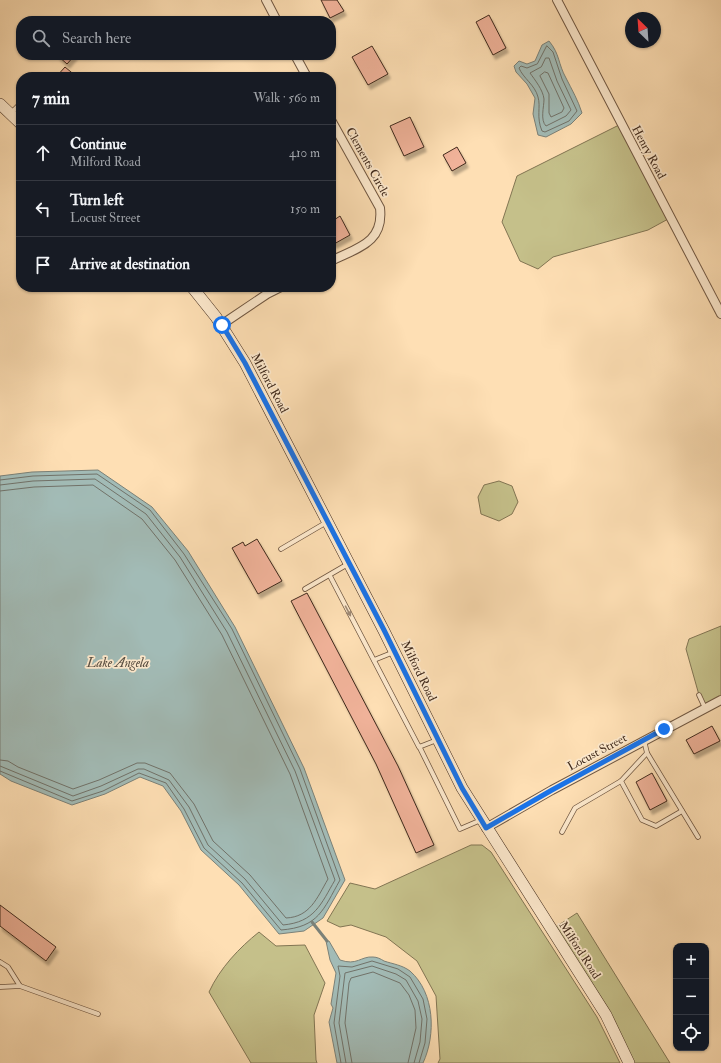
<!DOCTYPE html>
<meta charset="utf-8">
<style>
:root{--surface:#171b24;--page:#242831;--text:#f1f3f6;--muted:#9ea1a6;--line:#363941}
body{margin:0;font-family:"IM FELL Double Pica",serif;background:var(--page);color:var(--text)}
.controls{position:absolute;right:12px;bottom:12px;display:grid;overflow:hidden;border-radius:8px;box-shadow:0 1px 3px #0004}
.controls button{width:36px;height:36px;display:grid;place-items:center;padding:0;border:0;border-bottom:1px solid var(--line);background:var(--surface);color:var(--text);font:20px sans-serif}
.compass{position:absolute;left:625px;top:12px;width:36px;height:36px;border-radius:50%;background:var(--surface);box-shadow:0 1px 3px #0004;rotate:335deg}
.stop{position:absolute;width:12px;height:12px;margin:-9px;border:3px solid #1a73e8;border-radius:50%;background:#fff}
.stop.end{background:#1a73e8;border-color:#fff;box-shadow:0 1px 4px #0008}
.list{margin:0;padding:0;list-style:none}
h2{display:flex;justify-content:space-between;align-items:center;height:52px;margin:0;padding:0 16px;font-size:17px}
h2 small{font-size:13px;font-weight:400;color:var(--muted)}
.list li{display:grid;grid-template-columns:26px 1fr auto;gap:12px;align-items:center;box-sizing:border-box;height:56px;padding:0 16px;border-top:1px solid var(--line)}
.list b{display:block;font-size:15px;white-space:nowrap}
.list p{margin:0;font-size:13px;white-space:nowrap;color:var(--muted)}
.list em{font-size:13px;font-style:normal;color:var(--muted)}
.icon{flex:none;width:22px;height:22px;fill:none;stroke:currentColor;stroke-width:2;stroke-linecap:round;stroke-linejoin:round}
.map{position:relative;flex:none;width:721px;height:1063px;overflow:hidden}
.search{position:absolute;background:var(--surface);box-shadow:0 1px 3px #0004;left:16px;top:16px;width:320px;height:44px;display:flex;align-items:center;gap:10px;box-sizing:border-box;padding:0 14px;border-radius:16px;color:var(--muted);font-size:15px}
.panel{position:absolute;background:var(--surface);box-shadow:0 1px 3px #0004;left:16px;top:72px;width:320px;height:220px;border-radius:16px}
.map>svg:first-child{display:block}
</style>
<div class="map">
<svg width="721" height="1063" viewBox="0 0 721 1063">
<defs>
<filter id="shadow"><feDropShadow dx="2.5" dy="4.5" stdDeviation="1" flood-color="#0004"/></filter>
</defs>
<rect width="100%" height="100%" fill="#fedfb4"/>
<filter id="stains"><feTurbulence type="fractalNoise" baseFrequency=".005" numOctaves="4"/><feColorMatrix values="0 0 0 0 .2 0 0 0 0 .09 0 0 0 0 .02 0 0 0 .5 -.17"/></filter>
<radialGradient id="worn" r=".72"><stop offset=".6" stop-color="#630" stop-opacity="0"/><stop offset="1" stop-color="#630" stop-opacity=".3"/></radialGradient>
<!-- green -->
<g fill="#c5c08a" stroke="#827553">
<path d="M 621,124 L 670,218 L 648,230 L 553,257 L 538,269 L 520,261 L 502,222 L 517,176 Z"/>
<path d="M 499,481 L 512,486 L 518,502 L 512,514 L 499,521 L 481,514 L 478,497 L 484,485 Z"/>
<path d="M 721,626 L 721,700 L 705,708 L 699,695 L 686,649 L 689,639 Z"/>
<path d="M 471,845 L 482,845 L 491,852 L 597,1017 L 620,1063 L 438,1063 L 440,1059 L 436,996 L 417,961 L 386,937 L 351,925 L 340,927 L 327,921 L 350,883 L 375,889 Z"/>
<path d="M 577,913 L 670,1063 L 628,1063 L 551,930 Z"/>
<path d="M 259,932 L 276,946 L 305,945 L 325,983 L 314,1015 L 316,1060 L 317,1063 L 251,1063 L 209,992 C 220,968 239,948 259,932 Z"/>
</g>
<!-- water -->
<g fill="#a2bbb6" stroke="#7b8178">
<path d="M 549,41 C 560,54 558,64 566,78 C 572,90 578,100 582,113 L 571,124 L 546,137 L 538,135 L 533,114 L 535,98 L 527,84 L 516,72 L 514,66 L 519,61 L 527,64 L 535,61 L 542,45 Z"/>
<path d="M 98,470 L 152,507 L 188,551 L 235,627 L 304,768 L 345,880 L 323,918 L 304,931 L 279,934 L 239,885 L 201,850 L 181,811 L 163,786 L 140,777 L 105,794 L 72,805 L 11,781 L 0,774 L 0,476 L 32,472 Z"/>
<path d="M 326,941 L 329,941 L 340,960 C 357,966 361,956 373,957 C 377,957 381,959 384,961 C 393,964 402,965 410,971 C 435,993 436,1035 423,1063 L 337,1063 L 329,1022 L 333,1008 L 331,1004 L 336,973 L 330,960 Z"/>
</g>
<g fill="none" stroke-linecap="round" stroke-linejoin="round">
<!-- shore -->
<g stroke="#717269" stroke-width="1">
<path d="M 547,46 L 553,52 L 562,79 L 577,111 L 569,121 L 545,132 L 542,131 C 536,117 541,107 538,97 C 535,85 523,78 519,68 L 521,66 L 527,68 L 537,64 Z"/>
<path d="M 546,58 L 549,58 L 557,81 L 571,110 L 566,116 L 546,126 C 540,120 544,107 544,99 C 543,90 535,80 530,73 L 541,67 Z"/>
<path d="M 545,72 L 548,73 L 564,108 L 562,112 L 551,117 L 549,113 L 549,94 L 540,76 Z"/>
<path d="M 0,480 L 33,476 L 97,474 L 150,510 L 184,554 L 232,629 L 300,769 L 340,880 C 323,910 319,927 281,930 L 242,883 L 204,848 L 184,809 L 166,783 L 139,773 L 103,791 L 72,801 L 0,771"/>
<path d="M 0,485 L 33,481 L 95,479 L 146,514 L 180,557 L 227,632 L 295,771 L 335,880 C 321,904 315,922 283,925 L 245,879 L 208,845 L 189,807 L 169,780 L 144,769 L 138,769 L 101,786 L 73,796 L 0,766"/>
<path d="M 0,491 L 34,487 L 93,485 L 142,519 L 175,560 L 222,635 L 290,774 L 328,879 C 317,898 310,917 286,918 L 250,875 L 213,841 L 194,804 L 170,773 L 145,763 L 137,763 L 99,780 L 73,789 L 18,767 L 8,761 L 0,760"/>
<path d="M 341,1063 L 334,1023 L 340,976 L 338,966 L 352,967 L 372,961 L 398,969 L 410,977 L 423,999 L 427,1019 L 425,1043 L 419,1063"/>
<path d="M 346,1063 L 339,1023 L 345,973 L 372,966 L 396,974 L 406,980 L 418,1001 L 422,1019 L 420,1042 L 414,1063"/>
<path d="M 352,1063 L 345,1023 L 349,983 L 351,978 L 373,972 L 400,983 L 409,995 L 415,1010 L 416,1028 L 408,1063"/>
</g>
<!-- stream -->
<path stroke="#7b8178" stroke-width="3" d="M 312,922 L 327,941"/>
</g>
<!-- building -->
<g fill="#f0b299" stroke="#402a1c" filter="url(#shadow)">
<path d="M 321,0 L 337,0 L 344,11 L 330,18 Z"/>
<path d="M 489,15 L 506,48 L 493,55 L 476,22 Z"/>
<path d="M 372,46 L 388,74 L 368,85 L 352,57 Z"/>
<path d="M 57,55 L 75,55 L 67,64 Z"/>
<path d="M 65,67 L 77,77 L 56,77 Z"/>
<path d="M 410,117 L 424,147 L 404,156 L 390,126 Z"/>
<path d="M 457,147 L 466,163 L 452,171 L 443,155 Z"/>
<path d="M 340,216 L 350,235 L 334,244 L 331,239 L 331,222 Z"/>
<path d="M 257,539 L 282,581 L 258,594 L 232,548 L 243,542 L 245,546 Z"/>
<path d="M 307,593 L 398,766 L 434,845 L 416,853 L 376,764 L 291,601 Z"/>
<path d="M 712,726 L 720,741 L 694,754 L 686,740 Z"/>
<path d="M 652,773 L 667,801 L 650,810 L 636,782 Z"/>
<path d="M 0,905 L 56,947 L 46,961 L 0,926 Z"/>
</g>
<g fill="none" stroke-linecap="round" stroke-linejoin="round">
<defs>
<g id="lane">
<path d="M 10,114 L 21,103"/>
<path d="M 281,549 L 327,522"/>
<path d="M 330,576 L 419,747 L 437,740"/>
<path d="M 305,589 L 348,564"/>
<path d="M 374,660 L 394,652"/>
<path d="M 699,695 L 705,708"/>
<path d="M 644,740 L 647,753 L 698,837"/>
<path d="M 419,746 L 460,829 L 481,820"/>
<path d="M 647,753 L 621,781 L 642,820 L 656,826 L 682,811"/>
<path d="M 562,832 L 575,808 L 621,781"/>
<path d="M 0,962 L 8,967 L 20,986"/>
<path d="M 0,987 L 20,986 L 98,1014"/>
</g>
<g id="street">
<path d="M 266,0 L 277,21"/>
<path d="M 557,0 L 721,314"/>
<path d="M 295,55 L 307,77"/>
<path d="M 331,120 L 380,208 C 384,243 357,248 331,261"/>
<path d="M 221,325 L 267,294 L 281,287"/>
<path d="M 486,828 L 552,790 L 721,700"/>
</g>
<g id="secondary">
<path d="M 0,104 L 21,124"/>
<path d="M 192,287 L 216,317 L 245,363 L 384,631 L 462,788 L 606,1015 L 629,1063"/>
</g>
</defs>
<!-- lane casing -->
<use href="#lane" stroke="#705742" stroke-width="5.5"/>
<!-- street casing -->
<use href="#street" stroke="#705742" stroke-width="10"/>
<!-- secondary casing -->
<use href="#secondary" stroke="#402a1c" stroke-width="12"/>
<!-- lane -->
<use href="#lane" stroke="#feeace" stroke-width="4"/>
<!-- street -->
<use href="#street" stroke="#feeace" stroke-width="8"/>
<!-- secondary -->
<use href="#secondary" stroke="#feeace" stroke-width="11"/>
</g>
<!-- one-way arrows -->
<defs><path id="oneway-solid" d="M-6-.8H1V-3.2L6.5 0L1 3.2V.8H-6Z"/></defs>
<use fill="#9f8a75" href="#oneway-solid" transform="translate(348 611) rotate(62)"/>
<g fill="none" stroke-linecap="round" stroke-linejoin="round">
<!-- route -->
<path stroke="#1a73e8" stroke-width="5" d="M 222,325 L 245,363 L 384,630 L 462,788 L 486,828 L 552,790 L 664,729"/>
</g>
<g text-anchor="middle" stroke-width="3.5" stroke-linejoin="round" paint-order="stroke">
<!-- street labels -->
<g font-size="12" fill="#402a1c" stroke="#feeace">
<text transform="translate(649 152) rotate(62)" y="4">Henry Road</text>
<text transform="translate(368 162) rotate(61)" y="4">Clements Circle</text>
<text transform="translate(270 383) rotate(62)" y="4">Milford Road</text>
<text transform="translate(419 671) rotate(64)" y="4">Milford Road</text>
<text transform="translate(597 752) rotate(-28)" y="4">Locust Street</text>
<text transform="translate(580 950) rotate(57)" y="4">Milford Road</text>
</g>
<!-- water labels -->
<g font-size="13" font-style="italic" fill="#584e42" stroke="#feeace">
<text x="118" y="667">Lake Angela</text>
</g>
</g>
<rect width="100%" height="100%" filter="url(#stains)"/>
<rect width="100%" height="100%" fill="url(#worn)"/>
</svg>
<div class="controls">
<button>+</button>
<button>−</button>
<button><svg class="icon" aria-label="locate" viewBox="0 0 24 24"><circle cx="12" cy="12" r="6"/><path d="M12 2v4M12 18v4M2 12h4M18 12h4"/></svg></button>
</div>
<svg class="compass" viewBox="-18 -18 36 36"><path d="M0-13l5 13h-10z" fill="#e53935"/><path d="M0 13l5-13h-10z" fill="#9ea1a6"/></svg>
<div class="stop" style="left:222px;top:325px"></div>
<div class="stop end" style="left:664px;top:729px"></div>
<div class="search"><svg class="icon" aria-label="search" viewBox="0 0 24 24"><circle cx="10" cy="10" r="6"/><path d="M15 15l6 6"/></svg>Search here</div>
<section class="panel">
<h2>7 min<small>Walk · 560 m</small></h2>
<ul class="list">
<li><svg class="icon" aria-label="ahead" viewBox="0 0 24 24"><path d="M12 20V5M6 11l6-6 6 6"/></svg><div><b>Continue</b><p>Milford Road</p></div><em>410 m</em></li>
<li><svg class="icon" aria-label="left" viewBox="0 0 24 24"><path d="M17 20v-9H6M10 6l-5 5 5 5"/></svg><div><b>Turn left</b><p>Locust Street</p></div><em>150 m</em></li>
<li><svg class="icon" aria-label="arrive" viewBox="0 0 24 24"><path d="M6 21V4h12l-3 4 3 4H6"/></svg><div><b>Arrive at destination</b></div></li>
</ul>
</section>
</div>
